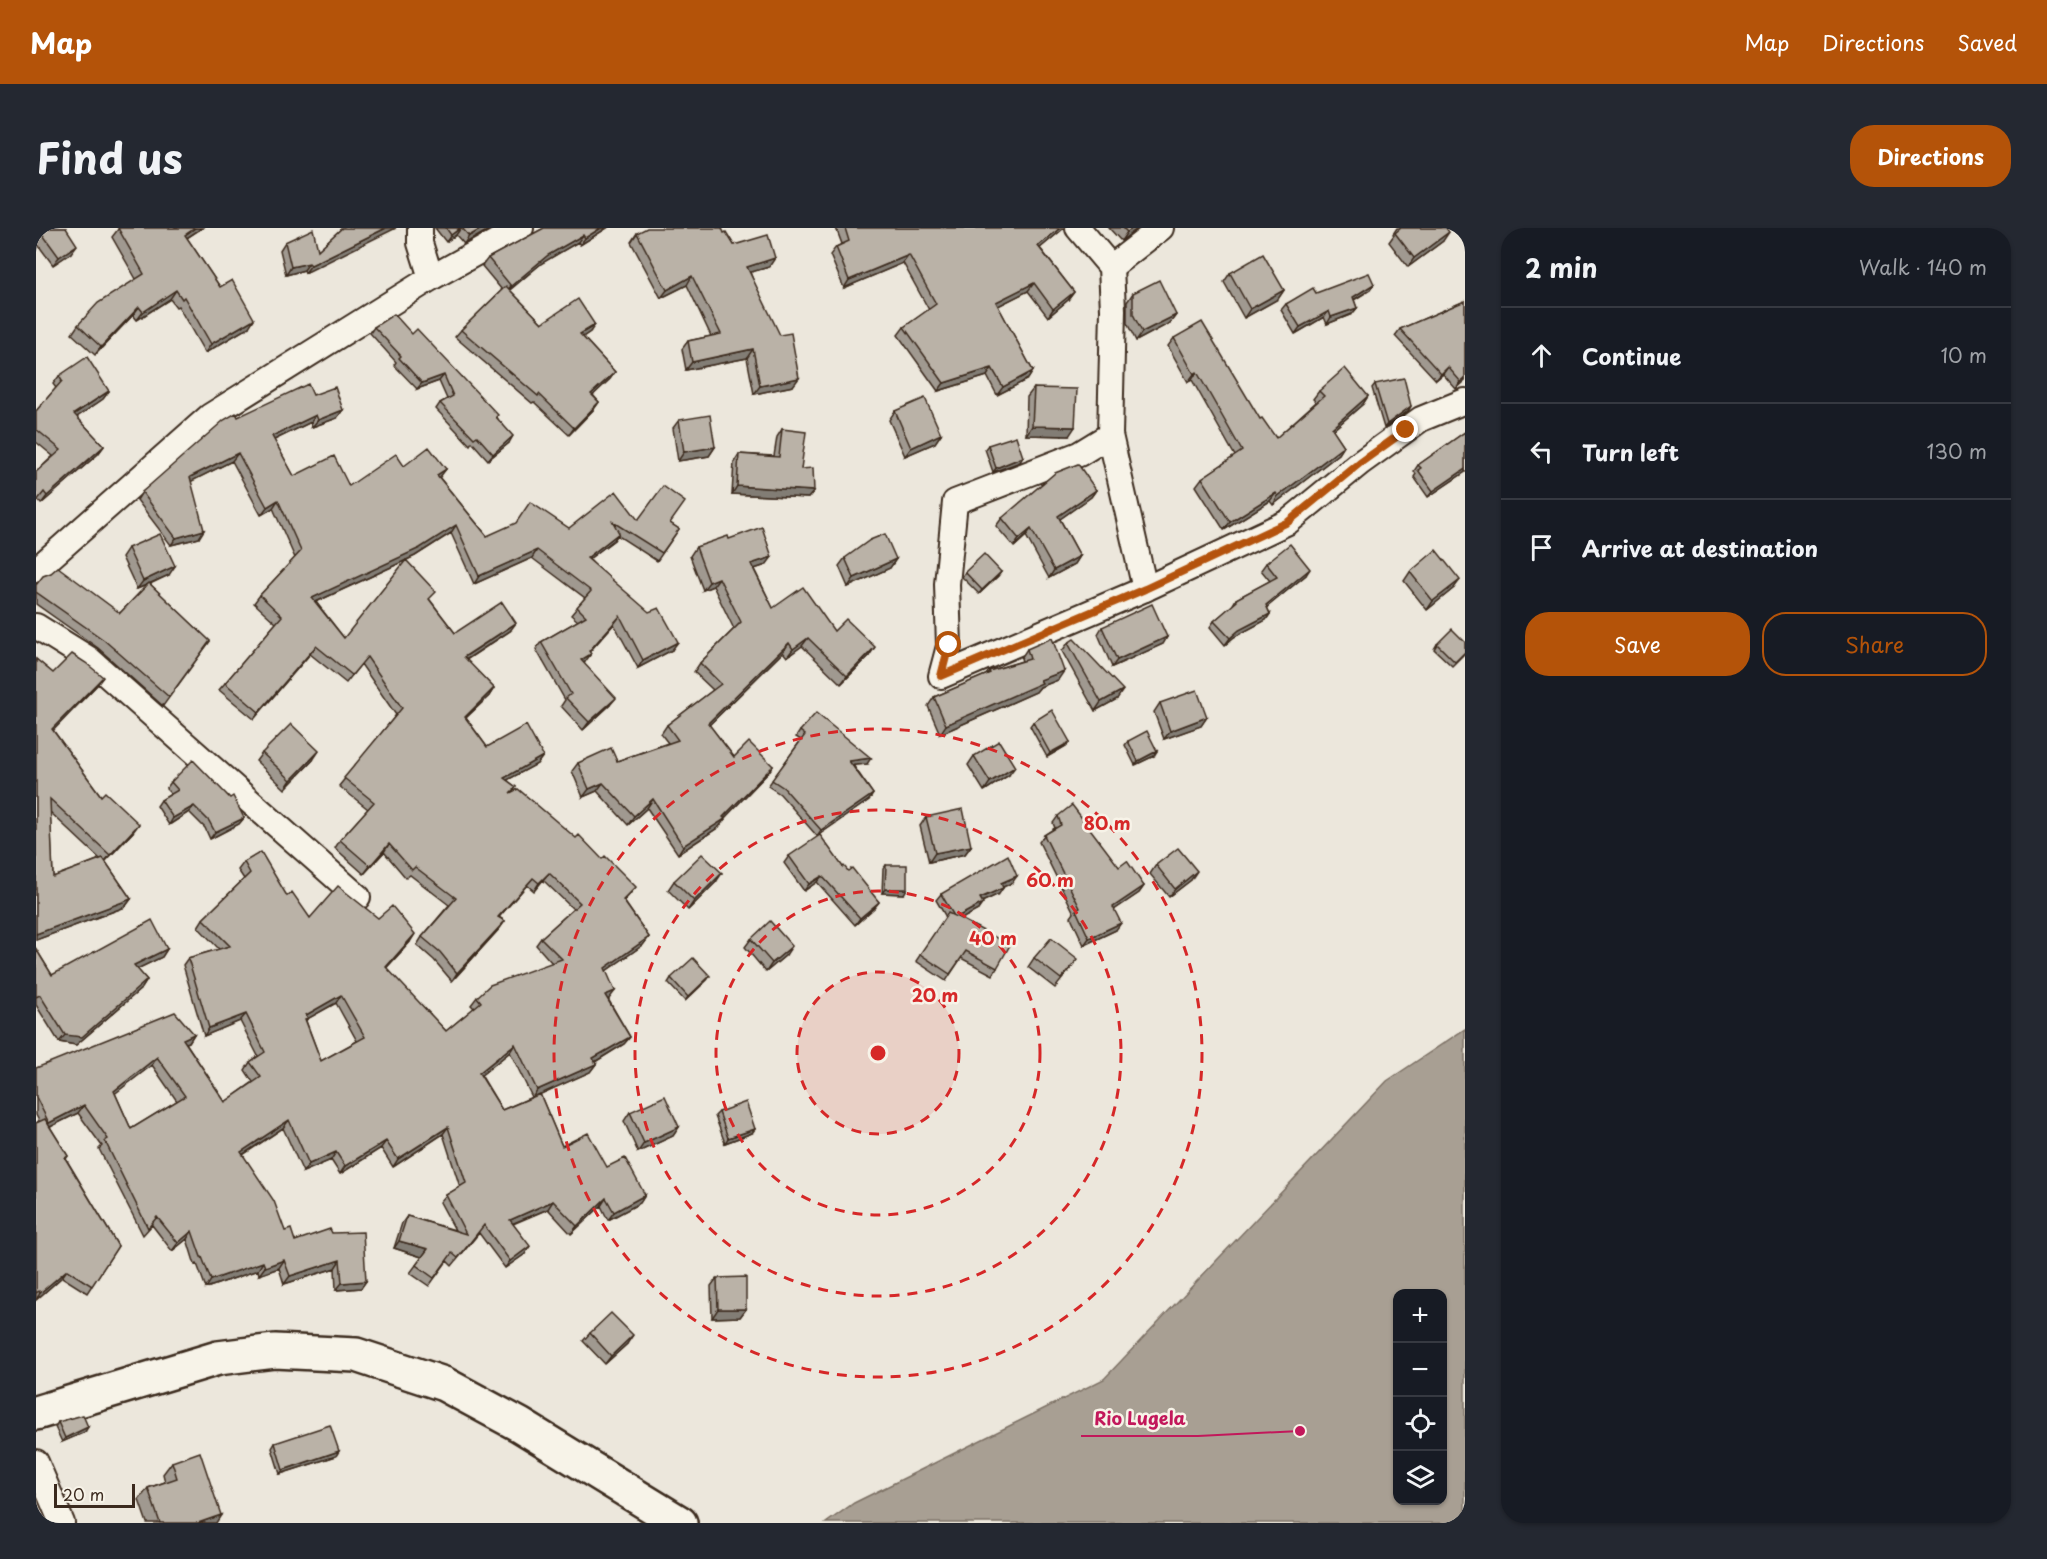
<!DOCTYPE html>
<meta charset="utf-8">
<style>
:root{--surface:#171b24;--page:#242831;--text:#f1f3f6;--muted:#9ea1a6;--line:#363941;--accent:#b45309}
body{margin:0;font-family:"Playpen Sans",sans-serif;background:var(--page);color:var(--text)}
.controls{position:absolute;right:18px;bottom:18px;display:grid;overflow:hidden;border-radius:12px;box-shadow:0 2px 4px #0004}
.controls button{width:54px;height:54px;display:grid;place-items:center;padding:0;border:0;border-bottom:2px solid var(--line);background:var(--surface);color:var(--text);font:30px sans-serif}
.scale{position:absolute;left:18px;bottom:15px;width:81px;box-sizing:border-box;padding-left:6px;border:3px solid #3b2a1e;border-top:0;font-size:16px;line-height:21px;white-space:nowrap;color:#3b2a1e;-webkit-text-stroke:4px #f7f3e8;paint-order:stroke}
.stop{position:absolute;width:18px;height:18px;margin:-14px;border:4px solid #b45309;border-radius:50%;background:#fff}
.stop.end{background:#b45309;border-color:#fff;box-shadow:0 2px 6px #0008}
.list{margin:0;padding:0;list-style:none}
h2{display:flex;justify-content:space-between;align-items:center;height:78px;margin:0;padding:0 24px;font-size:26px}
h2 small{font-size:20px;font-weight:400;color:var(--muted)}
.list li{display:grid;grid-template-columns:39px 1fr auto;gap:18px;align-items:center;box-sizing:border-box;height:96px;padding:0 24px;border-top:2px solid var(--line)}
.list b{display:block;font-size:22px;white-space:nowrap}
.list em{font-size:20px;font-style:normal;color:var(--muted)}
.actions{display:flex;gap:12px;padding:18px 24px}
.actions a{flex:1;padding:14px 0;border:2px solid var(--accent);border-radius:24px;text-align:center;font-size:21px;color:var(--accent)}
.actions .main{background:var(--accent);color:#fff}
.icon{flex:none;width:33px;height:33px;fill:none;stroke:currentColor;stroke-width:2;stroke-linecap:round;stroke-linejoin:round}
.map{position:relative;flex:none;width:1429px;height:1295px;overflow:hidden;border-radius:24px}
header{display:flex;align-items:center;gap:36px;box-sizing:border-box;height:84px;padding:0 30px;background:var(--accent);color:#fff}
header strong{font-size:28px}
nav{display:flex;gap:33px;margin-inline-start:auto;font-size:21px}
.intro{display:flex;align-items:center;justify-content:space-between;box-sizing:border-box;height:144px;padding:0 36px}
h1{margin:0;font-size:42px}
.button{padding:15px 27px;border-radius:24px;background:var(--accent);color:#fff;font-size:21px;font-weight:700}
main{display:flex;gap:36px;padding:0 36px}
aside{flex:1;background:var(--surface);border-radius:24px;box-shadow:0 2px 4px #0004}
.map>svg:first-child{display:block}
</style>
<header>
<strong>Map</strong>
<nav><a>Map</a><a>Directions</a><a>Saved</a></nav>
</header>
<div class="intro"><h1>Find us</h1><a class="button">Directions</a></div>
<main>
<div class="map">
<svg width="1429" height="1295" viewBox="0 0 1429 1295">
<rect width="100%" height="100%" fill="#ece7dc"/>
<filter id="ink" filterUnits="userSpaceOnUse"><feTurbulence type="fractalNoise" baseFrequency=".0167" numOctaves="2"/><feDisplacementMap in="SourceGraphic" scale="12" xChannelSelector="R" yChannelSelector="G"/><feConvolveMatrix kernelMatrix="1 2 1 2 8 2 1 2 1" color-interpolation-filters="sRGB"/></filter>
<g filter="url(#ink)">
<!-- water -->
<path fill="#a89f93" stroke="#7c7064" stroke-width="1.5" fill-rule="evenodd" d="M 1429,801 L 1429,1295 L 790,1295 L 818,1275 L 1068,1151 L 1351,853 ZM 1362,1066 L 1406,1066 L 1406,1272 L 1362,1272 Z"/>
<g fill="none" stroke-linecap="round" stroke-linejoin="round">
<defs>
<g id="minor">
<path d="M 384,0 L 384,15 L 395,50"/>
<path d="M 1042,0 L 1075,39 L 1077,82 L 1074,207 L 1043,226 L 919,274 L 911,356 L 913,418 L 905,448 L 1109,361 L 1252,294 L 1324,235 L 1385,191 L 1429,173"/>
<path d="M 1075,39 L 1125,0"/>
<path d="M 1074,207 L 1109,361"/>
<path d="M 0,342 L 174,188 L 395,50 L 485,0"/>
<path d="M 0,398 L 53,431 L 322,669"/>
<path d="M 0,1234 L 26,1295"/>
</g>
<path id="secondary" d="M 0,1185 L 182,1130 L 239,1123 L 320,1127 L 408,1156 L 484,1197 L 644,1295"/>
</defs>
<!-- minor casing -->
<use href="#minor" stroke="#3b2a1e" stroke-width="28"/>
<!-- secondary casing -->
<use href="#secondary" stroke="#3b2a1e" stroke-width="38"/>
<!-- minor -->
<use href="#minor" stroke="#f7f3e8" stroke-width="24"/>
<!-- secondary -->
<use href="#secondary" stroke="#f7f3e8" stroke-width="33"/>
</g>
<!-- wall -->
<g fill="#a09990" stroke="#3b2a1e" stroke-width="1.5" fill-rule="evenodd">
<path d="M 0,0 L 30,0 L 35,25 L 17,37 L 0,14 Z"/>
<path d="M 83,0 L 166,0 L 151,10 L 184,59 L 213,99 L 169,125 L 142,78 L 140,79 L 134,71 L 101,92 L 97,87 L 59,127 L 36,106 L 42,97 L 100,51 L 76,9 Z"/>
<path d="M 306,0 L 269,45 L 268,42 L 250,47 L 244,22 L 249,14 L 282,22 Z"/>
<path d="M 399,0 L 456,0 L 428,16 L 420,7 L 410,14 Z"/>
<path d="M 508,0 L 571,0 L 544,17 L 542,14 L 506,35 L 474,62 L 506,95 L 554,104 L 547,109 L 579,144 L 574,151 L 557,167 L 563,174 L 558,181 L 533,207 L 498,174 L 496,175 L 419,109 L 425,102 L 466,62 L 446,38 L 452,30 Z"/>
<path d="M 800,0 L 1028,0 L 1004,20 L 1038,64 L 1032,72 L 1012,89 L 992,63 L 962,78 L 997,143 L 992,151 L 961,167 L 951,148 L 902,163 L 862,107 L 868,99 L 893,82 L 867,35 L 808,60 L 794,27 L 800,19 L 806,16 Z"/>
<path d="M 1073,0 L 1102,0 L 1085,13 Z"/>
<path d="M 1361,0 L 1410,0 L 1407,13 L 1372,39 L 1353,14 L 1358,7 L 1357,6 Z"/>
<path d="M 601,5 L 688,5 L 698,17 L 733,39 L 714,44 L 757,158 L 718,166 L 711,130 L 650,142 L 646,121 L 652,113 L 675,108 L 651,57 L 625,70 L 595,14 Z"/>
<path d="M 1194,45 L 1248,62 L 1242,71 L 1208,90 L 1188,54 Z"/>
<path d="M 1338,56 L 1334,62 L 1318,72 L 1321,80 L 1316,86 L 1291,96 L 1288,89 L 1259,106 L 1245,82 L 1250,76 L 1280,65 Z"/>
<path d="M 1097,65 L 1140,87 L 1134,95 L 1100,113 L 1091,95 L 1091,74 Z"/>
<path d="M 1429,73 L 1429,153 L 1420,161 L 1407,146 L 1400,152 L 1359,108 L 1364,101 Z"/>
<path d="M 338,99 L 376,106 L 461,189 L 473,215 L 452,232 L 436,214 L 434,217 L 400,181 L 404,175 L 411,171 L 403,153 L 381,161 L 358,137 L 360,134 L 334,105 Z"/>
<path d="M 1138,110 L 1224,191 L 1240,210 L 1280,174 L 1277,171 L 1283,163 L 1332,168 L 1327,176 L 1297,202 L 1308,218 L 1303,226 L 1237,277 L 1234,273 L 1188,302 L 1160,258 L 1166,250 L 1199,228 L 1156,152 L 1152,154 L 1132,118 Z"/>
<path d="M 23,148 L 73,163 L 67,171 L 41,189 L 68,218 L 62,226 L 5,276 L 2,272 L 0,275 L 0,244 L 17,228 L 0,214 L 0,183 L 20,160 L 17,156 Z"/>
<path d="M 1339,156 L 1375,178 L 1372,183 L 1348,200 L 1336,160 Z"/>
<path d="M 998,160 L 1033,208 L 990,207 L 991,169 Z"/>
<path d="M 277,167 L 301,190 L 276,199 L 275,194 L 238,212 L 258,248 L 313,258 L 368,238 L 410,241 L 403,249 L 451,308 L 533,300 L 602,292 L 634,295 L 643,301 L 621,333 L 581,307 L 578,312 L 553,331 L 636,422 L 602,440 L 578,396 L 553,424 L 549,434 L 548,435 L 574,477 L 547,502 L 525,478 L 529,472 L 500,421 L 505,414 L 542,393 L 535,387 L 549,370 L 496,330 L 438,356 L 415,305 L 379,328 L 280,374 L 308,410 L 394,372 L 419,405 L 474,403 L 430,432 L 458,460 L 453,468 L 430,490 L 451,519 L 507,528 L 501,536 L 471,552 L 480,559 L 477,563 L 594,666 L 588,673 L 613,709 L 607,717 L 570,743 L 573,771 L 572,771 L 594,809 L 588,816 L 559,834 L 560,836 L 554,844 L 504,866 L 526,918 L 571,939 L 609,967 L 604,975 L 572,992 L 565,978 L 535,1006 L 512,981 L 477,996 L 489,1026 L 469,1040 L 443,1005 L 416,1038 L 411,1033 L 393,1058 L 374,1045 L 386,1029 L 358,1020 L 366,995 L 371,988 L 419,1002 L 404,974 L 410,967 L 424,959 L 407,906 L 357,939 L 345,920 L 304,946 L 295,932 L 267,944 L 247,900 L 207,927 L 249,1003 L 259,1013 L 296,1005 L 330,1053 L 325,1060 L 300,1062 L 299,1040 L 248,1056 L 243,1040 L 223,1047 L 222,1042 L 170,1060 L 161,1036 L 159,1037 L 151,1011 L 136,1023 L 116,997 L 107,1007 L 63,921 L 66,918 L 42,885 L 14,899 L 32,928 L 30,931 L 82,1018 L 51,1065 L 26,1049 L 0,1072 L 0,895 L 3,893 L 0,887 L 0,840 L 158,806 L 153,814 L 150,815 L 189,874 L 217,854 L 209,842 L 214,834 L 222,828 L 204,793 L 168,808 L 147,737 L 152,730 L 183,721 L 162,699 L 167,691 L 208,651 L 202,642 L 208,634 L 251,668 L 274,690 L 342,690 L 374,714 L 350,740 L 410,803 L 438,780 L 435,777 L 441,769 L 516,735 L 500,717 L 505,710 L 537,681 L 507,652 L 498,663 L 491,657 L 463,689 L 469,693 L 464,700 L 416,753 L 398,732 L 381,717 L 386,709 L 413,677 L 374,647 L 370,650 L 348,624 L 328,646 L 299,620 L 304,612 L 332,581 L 303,558 L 360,487 L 325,436 L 310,455 L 274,426 L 218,491 L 183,462 L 189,455 L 240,395 L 218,375 L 224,367 L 259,330 L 237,280 L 225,287 L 196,233 L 155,253 L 163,310 L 135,317 L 101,272 L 106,264 L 202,189 ZM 300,775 L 321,813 L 285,833 L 270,793 L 271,791 ZM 474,824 L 496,869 L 466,882 L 445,847 ZM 116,837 L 141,873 L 95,901 L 79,865 Z"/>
<path d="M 859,183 L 905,206 L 899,215 L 869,228 L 853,192 Z"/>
<path d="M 643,192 L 679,219 L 673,228 L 642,233 L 637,200 Z"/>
<path d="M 746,201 L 765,241 L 778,263 L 772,270 L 696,266 L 698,234 L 703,226 L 738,228 L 741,209 Z"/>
<path d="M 1429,204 L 1429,244 L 1392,269 L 1378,249 L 1380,246 L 1378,243 L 1382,237 Z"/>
<path d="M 952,217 L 984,234 L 957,244 L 949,221 Z"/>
<path d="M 1060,262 L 1055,269 L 1024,291 L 1044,328 L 1039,336 L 1013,350 L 990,308 L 978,319 L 960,298 L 966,290 Z"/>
<path d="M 693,311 L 730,337 L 718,341 L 737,380 L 798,403 L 833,428 L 805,456 L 766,418 L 751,429 L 747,424 L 673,497 L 698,529 L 737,538 L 731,546 L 688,590 L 683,599 L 642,626 L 611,580 L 592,597 L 561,563 L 547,569 L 536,543 L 542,535 L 581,533 L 632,515 L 625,506 L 631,497 L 677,462 L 658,444 L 664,435 L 698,401 L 677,358 L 667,362 L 654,328 L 660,319 Z"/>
<path d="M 92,320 L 133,347 L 114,356 L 174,413 L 127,478 L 62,420 L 0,376 L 0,357 L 84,385 L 111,357 L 101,361 L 86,329 Z"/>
<path d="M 809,330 L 860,331 L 854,340 L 812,359 L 803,338 Z"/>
<path d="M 1230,335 L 1270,347 L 1231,379 L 1234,386 L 1230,392 L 1198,409 L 1189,417 L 1174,399 L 1178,393 L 1196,378 L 1200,371 L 1234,353 L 1225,342 Z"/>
<path d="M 929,344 L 965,344 L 962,348 L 943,366 L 926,349 Z"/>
<path d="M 1374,344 L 1418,360 L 1391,382 L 1368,353 Z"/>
<path d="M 1066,399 L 1131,409 L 1127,416 L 1076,439 L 1062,406 Z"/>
<path d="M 1429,414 L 1429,425 L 1416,438 L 1398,421 L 1401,416 Z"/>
<path d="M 1032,415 L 1081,471 L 1059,483 L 1026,423 Z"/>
<path d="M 991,421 L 1022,452 L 1004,459 L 1000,464 L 904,506 L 892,478 L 898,469 L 950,447 L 953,443 L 986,433 L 985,430 Z"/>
<path d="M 0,431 L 17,445 L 61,457 L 17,502 L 65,568 L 97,604 L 69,633 L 95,671 L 89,679 L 0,712 ZM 14,584 L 64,631 L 17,649 Z"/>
<path d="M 1124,475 L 1171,489 L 1165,498 L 1128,511 L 1118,484 Z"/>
<path d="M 997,494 L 1034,514 L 1030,518 L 1011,529 L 994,498 Z"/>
<path d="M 764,503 L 831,536 L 817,537 L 837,566 L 833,572 L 781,608 L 744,566 L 732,558 L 765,512 L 760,509 Z"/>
<path d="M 1092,513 L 1118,528 L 1099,537 L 1089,517 Z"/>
<path d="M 226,525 L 277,532 L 249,561 L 220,533 Z"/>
<path d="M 938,528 L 973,547 L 948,563 L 932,537 Z"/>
<path d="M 135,554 L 208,590 L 203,596 L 174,611 L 169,600 L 153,584 L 133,597 L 121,578 L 125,572 L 135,566 L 130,561 Z"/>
<path d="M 1022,588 L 1083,639 L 1108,658 L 1103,665 L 1078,682 L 1080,702 L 1048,717 L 1035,689 L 1038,685 L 1003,614 L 1008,607 L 1019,600 L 1017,595 Z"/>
<path d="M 890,589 L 935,618 L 929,626 L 893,634 L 884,598 Z"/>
<path d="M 753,628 L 807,639 L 812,643 L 843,674 L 838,680 L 819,697 L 781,654 L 768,663 L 748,635 Z"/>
<path d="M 850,637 L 868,666 L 846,665 L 847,641 Z"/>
<path d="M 1120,637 L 1155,652 L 1133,669 L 1114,646 Z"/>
<path d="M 638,653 L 680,654 L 652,682 L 632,662 Z"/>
<path d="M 976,655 L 967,659 L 963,666 L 946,674 L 942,682 L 925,691 L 961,740 L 957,747 L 925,730 L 910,753 L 880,733 L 910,689 L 900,672 L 905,666 Z"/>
<path d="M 715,711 L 750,727 L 730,744 L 709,719 Z"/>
<path d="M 0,721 L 16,747 L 131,721 L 126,729 L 101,741 L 111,752 L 106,760 L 40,817 L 23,814 L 0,777 Z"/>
<path d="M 998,730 L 1036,739 L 1019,760 L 992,739 Z"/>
<path d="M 635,750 L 671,752 L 649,773 L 632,755 Z"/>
<path d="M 594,884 L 643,899 L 637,908 L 602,924 L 588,893 Z"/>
<path d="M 683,884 L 716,905 L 689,915 L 679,888 Z"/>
<path d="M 681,1050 L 710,1081 L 704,1089 L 676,1090 L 675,1058 Z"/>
<path d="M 554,1105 L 591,1116 L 569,1136 L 547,1113 Z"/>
<path d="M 22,1194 L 49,1204 L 26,1214 L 19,1199 Z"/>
<path d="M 239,1215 L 300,1228 L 244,1246 L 236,1220 Z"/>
<path d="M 136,1234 L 180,1295 L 111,1295 L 103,1272 L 112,1260 L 129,1254 L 127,1246 Z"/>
</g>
<!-- shaded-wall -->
<g fill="#827d75" stroke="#3b2a1e" stroke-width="1.5">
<path d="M 159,0 L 166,0 L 143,15 L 149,7 Z"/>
<path d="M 350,0 L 360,0 L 269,45 L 275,37 Z"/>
<path d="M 425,0 L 420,7 L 410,14 L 415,7 Z"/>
<path d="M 447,0 L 456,0 L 428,16 L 433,8 Z"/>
<path d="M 565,0 L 571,0 L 544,17 L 549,10 Z"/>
<path d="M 1024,0 L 1028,0 L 997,26 L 1002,18 Z"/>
<path d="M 1097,0 L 1102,0 L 1085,13 L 1091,4 Z"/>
<path d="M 1413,4 L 1407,13 L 1372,39 L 1378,30 Z"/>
<path d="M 547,7 L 542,14 L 506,35 L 469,65 L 475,58 L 512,27 Z"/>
<path d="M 41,17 L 35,25 L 17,37 L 23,29 Z"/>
<path d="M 873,27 L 867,35 L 808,60 L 813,52 Z"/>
<path d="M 739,30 L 733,39 L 705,47 L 711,39 Z"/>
<path d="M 273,35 L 268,42 L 250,47 L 255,39 Z"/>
<path d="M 656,48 L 651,57 L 625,70 L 631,62 Z"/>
<path d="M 998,55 L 992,63 L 954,82 L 960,74 Z"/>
<path d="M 1338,56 L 1334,62 L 1312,75 L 1317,69 Z"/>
<path d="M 140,62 L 134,71 L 101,92 L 107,84 Z"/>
<path d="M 1248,62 L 1242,71 L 1208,90 L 1214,81 Z"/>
<path d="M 1038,64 L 1032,72 L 1012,89 L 1017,81 Z"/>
<path d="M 103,79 L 97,87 L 59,127 L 65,119 Z"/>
<path d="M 1321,80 L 1316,86 L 1291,96 L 1295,89 Z"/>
<path d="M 1293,83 L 1288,89 L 1259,106 L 1264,99 Z"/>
<path d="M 1140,87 L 1134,95 L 1100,113 L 1106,104 Z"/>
<path d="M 218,91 L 213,99 L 169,125 L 175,116 Z"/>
<path d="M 559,97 L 554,104 L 539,114 L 544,106 Z"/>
<path d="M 717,121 L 711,130 L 650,142 L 656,134 Z"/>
<path d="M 1412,139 L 1407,146 L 1400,152 L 1405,146 Z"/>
<path d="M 956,140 L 951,148 L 902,163 L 908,155 Z"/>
<path d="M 997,143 L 992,151 L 961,167 L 967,159 Z"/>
<path d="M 579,144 L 574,151 L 550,174 L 555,166 Z"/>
<path d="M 1161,144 L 1156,152 L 1152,154 L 1158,146 Z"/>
<path d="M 408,147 L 403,153 L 381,161 L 386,155 Z"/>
<path d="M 763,150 L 757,158 L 718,166 L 724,158 Z"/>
<path d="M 1429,151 L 1429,153 L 1420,161 L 1425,154 Z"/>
<path d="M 73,163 L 67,171 L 32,195 L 38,186 Z"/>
<path d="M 1332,168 L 1327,176 L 1290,208 L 1296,200 Z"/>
<path d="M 563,174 L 558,181 L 533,207 L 538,200 Z"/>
<path d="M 1375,178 L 1372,183 L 1348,200 L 1351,196 Z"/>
<path d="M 307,182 L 301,190 L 276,199 L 282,192 Z"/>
<path d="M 280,187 L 275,194 L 230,216 L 236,208 Z"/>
<path d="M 996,198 L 1039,199 L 1033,208 L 990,207 Z"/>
<path d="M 905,206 L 899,215 L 869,228 L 875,220 Z"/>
<path d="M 477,208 L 473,215 L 452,232 L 457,226 Z"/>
<path d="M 68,218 L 62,226 L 5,276 L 11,268 Z"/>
<path d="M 1308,218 L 1303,226 L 1237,277 L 1242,268 Z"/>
<path d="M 679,219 L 673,228 L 642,233 L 648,224 Z"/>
<path d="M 202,225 L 196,233 L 148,257 L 154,249 Z"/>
<path d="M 987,229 L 984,234 L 957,244 L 960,240 Z"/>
<path d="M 410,241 L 404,249 L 396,255 L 401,247 Z"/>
<path d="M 1429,241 L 1429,244 L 1392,269 L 1397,263 Z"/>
<path d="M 701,258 L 778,263 L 772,270 L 696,266 Z"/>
<path d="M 1060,262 L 1055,269 L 1017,296 L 1022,288 Z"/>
<path d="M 1240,265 L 1234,273 L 1188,302 L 1194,294 Z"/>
<path d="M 242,272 L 237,280 L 225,287 L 231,279 Z"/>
<path d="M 420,297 L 415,305 L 379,328 L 271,378 L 276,370 Z"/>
<path d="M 995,301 L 990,308 L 978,319 L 983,311 Z"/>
<path d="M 168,302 L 163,310 L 135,317 L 140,310 Z"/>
<path d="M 583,305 L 578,312 L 545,337 L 551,330 Z"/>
<path d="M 501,322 L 496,330 L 438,356 L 443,348 Z"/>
<path d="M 1044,328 L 1039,336 L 1013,350 L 1018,342 Z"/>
<path d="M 736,329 L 730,337 L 709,344 L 715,336 Z"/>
<path d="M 860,331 L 854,340 L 812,359 L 818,350 Z"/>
<path d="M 139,338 L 133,347 L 101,361 L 107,353 Z"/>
<path d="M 1274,341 L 1270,347 L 1225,384 L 1230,377 Z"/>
<path d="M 965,344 L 962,348 L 943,366 L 946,362 Z"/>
<path d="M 683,350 L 677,358 L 667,362 L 673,354 Z"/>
<path d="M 1424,352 L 1418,360 L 1391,382 L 1397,373 Z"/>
<path d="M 1234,386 L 1230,392 L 1198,409 L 1189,417 L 1194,410 L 1203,402 Z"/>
<path d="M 584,388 L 578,396 L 548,430 L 555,426 L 549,434 L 540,439 L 553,423 Z"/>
<path d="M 480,395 L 474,403 L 422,437 L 428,429 Z"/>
<path d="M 1131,409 L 1127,416 L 1076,439 L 1081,432 Z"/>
<path d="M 772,410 L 766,418 L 751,429 L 757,421 Z"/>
<path d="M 642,414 L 636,422 L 602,440 L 607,432 Z"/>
<path d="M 753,415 L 747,424 L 666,504 L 672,495 Z"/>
<path d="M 280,418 L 274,426 L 218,491 L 223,484 Z"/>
<path d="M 839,419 L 833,428 L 805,456 L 811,448 Z"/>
<path d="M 1028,443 L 1022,452 L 1004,459 L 1000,464 L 904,506 L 910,497 L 1004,452 Z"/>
<path d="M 67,449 L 61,457 L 11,509 L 16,501 Z"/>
<path d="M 458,460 L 453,468 L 423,496 L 429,489 Z"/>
<path d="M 1087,462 L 1081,471 L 1059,483 L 1065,474 Z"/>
<path d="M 580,470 L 574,477 L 547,502 L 553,494 Z"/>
<path d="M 1171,489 L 1165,498 L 1128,511 L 1134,503 Z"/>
<path d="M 1034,514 L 1030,518 L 1011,529 L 1014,525 Z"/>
<path d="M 283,523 L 277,532 L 249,561 L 255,552 Z"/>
<path d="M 1121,523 L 1118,528 L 1099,537 L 1102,533 Z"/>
<path d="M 507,528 L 501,536 L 462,557 L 468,550 Z"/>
<path d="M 835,530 L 831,536 L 809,538 L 813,533 Z"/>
<path d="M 737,538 L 731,546 L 687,592 L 689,591 L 683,599 L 642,626 L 647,618 L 687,589 Z"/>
<path d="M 979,539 L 973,547 L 948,563 L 954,554 Z"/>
<path d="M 567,555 L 561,563 L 547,569 L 553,561 Z"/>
<path d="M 837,566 L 833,572 L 781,608 L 785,602 Z"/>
<path d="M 617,571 L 611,580 L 592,597 L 598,588 Z"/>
<path d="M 158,578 L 153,584 L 133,597 L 137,590 Z"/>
<path d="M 208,590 L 203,596 L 174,611 L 179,604 Z"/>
<path d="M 103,596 L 97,604 L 68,635 L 74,627 Z"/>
<path d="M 353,616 L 348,624 L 328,646 L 334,638 Z"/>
<path d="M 935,618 L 929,626 L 893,634 L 899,625 Z"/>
<path d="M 1161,643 L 1155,652 L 1133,669 L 1139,661 Z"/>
<path d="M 513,645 L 507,652 L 498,663 L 503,655 Z"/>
<path d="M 686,645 L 680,654 L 652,682 L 658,673 Z"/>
<path d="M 786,648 L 781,654 L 768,663 L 773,656 Z"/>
<path d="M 981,648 L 976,655 L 960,662 L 965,655 Z"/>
<path d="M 497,650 L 491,657 L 457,696 L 462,689 Z"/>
<path d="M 1108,658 L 1103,665 L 1072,686 L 1077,679 Z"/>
<path d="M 600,659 L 594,666 L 581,680 L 587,672 Z"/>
<path d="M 967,660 L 963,666 L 939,677 L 944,670 Z"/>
<path d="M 849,661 L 871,661 L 868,666 L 846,665 Z"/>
<path d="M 95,671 L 89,679 L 0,712 L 0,706 Z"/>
<path d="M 843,674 L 838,680 L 819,697 L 824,690 Z"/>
<path d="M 947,675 L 942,682 L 916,696 L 921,689 Z"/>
<path d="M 469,693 L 464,700 L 416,753 L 421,745 Z"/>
<path d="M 1085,695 L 1080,702 L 1048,717 L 1053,710 Z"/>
<path d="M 379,706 L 374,714 L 344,747 L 350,739 Z"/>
<path d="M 613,709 L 607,717 L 564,747 L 569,740 Z"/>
<path d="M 756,718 L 750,727 L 730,744 L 736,735 Z"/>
<path d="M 131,721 L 126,729 L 93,745 L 98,737 Z"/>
<path d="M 674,748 L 671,752 L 649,773 L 652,769 Z"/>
<path d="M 111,752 L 106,760 L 40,817 L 23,814 L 29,807 Z"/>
<path d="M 579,763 L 573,771 L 564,775 L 569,767 Z"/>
<path d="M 305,767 L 300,775 L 271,791 L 266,798 L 270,787 Z"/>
<path d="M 210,786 L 204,793 L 168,808 L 173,800 Z"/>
<path d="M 158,806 L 153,814 L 141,818 L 147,811 Z"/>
<path d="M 594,809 L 588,816 L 552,838 L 557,830 Z"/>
<path d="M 479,816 L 474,824 L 438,853 L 443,845 Z"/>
<path d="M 121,829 L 116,837 L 72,871 L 78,863 Z"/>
<path d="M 560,836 L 554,844 L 496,870 L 501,862 Z"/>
<path d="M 48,877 L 42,885 L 8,902 L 13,895 Z"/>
<path d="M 253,892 L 247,900 L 200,931 L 205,924 Z"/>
<path d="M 412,899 L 407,906 L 357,939 L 362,931 Z"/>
<path d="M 643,899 L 637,908 L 602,924 L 608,915 Z"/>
<path d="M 719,901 L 716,905 L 689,915 L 692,910 Z"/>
<path d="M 350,913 L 345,920 L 304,946 L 309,938 Z"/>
<path d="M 300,924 L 295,932 L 267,944 L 273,936 Z"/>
<path d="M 609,967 L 604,975 L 572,992 L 578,984 Z"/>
<path d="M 570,970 L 565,978 L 535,1006 L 541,998 Z"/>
<path d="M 517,973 L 512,981 L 468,999 L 474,992 Z"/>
<path d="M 156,1003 L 151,1011 L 136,1023 L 142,1015 Z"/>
<path d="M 363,1013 L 392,1021 L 386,1029 L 358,1020 Z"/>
<path d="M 494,1018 L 489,1026 L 469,1040 L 474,1033 Z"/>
<path d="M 248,1032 L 243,1040 L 223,1047 L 229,1039 Z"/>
<path d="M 304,1032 L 299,1040 L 248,1056 L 254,1048 Z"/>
<path d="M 227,1034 L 222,1042 L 170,1060 L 175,1052 Z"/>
<path d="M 31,1042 L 26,1049 L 0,1072 L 4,1065 Z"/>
<path d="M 330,1053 L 325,1060 L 300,1062 L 306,1055 Z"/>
<path d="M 682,1081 L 710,1081 L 704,1089 L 676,1090 Z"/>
<path d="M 597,1107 L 591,1116 L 569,1136 L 575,1128 Z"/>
<path d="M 52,1199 L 49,1204 L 26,1214 L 29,1210 Z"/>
<path d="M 303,1223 L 300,1228 L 244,1246 L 247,1242 Z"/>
<path d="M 185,1287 L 180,1295 L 162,1295 Z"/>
</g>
<!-- building -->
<g fill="#bab2a7" stroke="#3b2a1e" stroke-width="1.5" fill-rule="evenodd">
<path d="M 2,0 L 30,0 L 41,17 L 23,29 Z"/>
<path d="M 82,0 L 159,0 L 149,7 L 184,59 L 196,52 L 218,91 L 175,116 L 148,69 L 146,71 L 140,62 L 107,84 L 103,79 L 65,119 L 42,97 L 62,75 L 108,46 Z"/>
<path d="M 306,0 L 350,0 L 275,37 L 273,35 L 255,39 L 249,14 L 277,1 L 282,22 Z"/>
<path d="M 410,0 L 424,0 L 415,7 Z"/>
<path d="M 426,0 L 447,0 L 433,8 Z"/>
<path d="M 508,0 L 565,0 L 549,10 L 547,7 L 512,27 L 475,58 L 452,30 Z"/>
<path d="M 611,0 L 686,0 L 688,5 L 690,4 L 698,17 L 732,7 L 739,30 L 711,39 L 744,107 L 755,105 L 763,150 L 724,158 L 717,121 L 656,134 L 652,113 L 685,106 L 656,48 L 631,62 L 601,5 Z"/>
<path d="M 809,0 L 1024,0 L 1002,18 L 1038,64 L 1017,81 L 998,55 L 960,74 L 997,143 L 967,159 L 956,140 L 908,155 L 868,99 L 900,76 L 873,27 L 813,52 L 800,19 L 813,13 Z"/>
<path d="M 1087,0 L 1097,0 L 1091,4 Z"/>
<path d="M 1365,0 L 1410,0 L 1413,4 L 1378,30 L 1359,5 Z"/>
<path d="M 1227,26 L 1248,62 L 1214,81 L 1194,45 Z"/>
<path d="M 1333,45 L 1338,56 L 1317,69 L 1321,80 L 1295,89 L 1293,83 L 1264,99 L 1250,76 L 1277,60 L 1280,65 Z"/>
<path d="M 1123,52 L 1140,87 L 1106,104 L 1097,86 L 1097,65 Z"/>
<path d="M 470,58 L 506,95 L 542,71 L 559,97 L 544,106 L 579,144 L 555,166 L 563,174 L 538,200 L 503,166 L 502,168 L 425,102 Z"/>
<path d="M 1429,73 L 1429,151 L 1425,154 L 1412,139 L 1405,146 L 1364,101 Z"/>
<path d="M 358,86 L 376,106 L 381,101 L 462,187 L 460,189 L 477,208 L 457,226 L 441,208 L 438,210 L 404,175 L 417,168 L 408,147 L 386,155 L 363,130 L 365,128 L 338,99 Z"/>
<path d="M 1166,94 L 1224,191 L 1226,190 L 1240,210 L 1288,168 L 1283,163 L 1309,140 L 1332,168 L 1296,200 L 1308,218 L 1242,268 L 1240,265 L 1194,294 L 1166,250 L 1206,223 L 1161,144 L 1158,146 L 1138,110 Z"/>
<path d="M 51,129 L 73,163 L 38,186 L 68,218 L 11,268 L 8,264 L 0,274 L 0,244 L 25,222 L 0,201 L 0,183 L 26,153 L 23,148 Z"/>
<path d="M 1368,150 L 1375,178 L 1351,196 L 1339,156 Z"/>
<path d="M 272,156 L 277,167 L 299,159 L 307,182 L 282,192 L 280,187 L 236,208 L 258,248 L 298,228 L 313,258 L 360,226 L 368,238 L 393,219 L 410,241 L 401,247 L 451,308 L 480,295 L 494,274 L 533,300 L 580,263 L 602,292 L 627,258 L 649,274 L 634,295 L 643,301 L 626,325 L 577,294 L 583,305 L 551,330 L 613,384 L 623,380 L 642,414 L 607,432 L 584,388 L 553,423 L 555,426 L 545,432 L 580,470 L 553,494 L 530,470 L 535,466 L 505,414 L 550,388 L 541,379 L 555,363 L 501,322 L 443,348 L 420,297 L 384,320 L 276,370 L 308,410 L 370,332 L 400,364 L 393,371 L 419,405 L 466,374 L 480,395 L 428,429 L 458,460 L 429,489 L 451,519 L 490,497 L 507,528 L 468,550 L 480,559 L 474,565 L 482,561 L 540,610 L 543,607 L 566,631 L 569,628 L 600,659 L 587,672 L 613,709 L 569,740 L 579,763 L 569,767 L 594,809 L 557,830 L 560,836 L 501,862 L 479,816 L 443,845 L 466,882 L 504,866 L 526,918 L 552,905 L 571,939 L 589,930 L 609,967 L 578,984 L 570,970 L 541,998 L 517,973 L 474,992 L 494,1018 L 474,1033 L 448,997 L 422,1030 L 416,1025 L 398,1050 L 380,1037 L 392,1021 L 363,1013 L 371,988 L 430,1006 L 410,967 L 430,955 L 412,899 L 362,931 L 350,913 L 309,938 L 300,924 L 273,936 L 253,892 L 205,924 L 238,973 L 249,1003 L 255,1001 L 259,1013 L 294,1001 L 296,1005 L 327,1004 L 330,1053 L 306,1055 L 304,1032 L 254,1048 L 248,1032 L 229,1039 L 227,1034 L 175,1052 L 166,1029 L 165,1029 L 156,1003 L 142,1015 L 121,989 L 112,1000 L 69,913 L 72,911 L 48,877 L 13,895 L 0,869 L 0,840 L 139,784 L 158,806 L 147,811 L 189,874 L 225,849 L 214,834 L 229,824 L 210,786 L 173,800 L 152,730 L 194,718 L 167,691 L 214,645 L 208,634 L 225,624 L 251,668 L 256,664 L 274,690 L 302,658 L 342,690 L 356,678 L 379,706 L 350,739 L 410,803 L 445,774 L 441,769 L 454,757 L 526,731 L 505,710 L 544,675 L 513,645 L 503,655 L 497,650 L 462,689 L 469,693 L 421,745 L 404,724 L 386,709 L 420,670 L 379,639 L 376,642 L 353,616 L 334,638 L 304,612 L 338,574 L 308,550 L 366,480 L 331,429 L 316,447 L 280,418 L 223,484 L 189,455 L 246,388 L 224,367 L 265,323 L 242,272 L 231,279 L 202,225 L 154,249 L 168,302 L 140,310 L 106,264 L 188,192 L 200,185 L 202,189 ZM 305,767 L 329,809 L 285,833 L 269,791 L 272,790 L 270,787 ZM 121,829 L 149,868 L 95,901 L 78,863 Z"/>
<path d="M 998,160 L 1041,161 L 1039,199 L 996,198 Z"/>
<path d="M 889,170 L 905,206 L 875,220 L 859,183 Z"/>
<path d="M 674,187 L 679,219 L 648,224 L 643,192 Z"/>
<path d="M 746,201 L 770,204 L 765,241 L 777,240 L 778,263 L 701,258 L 703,226 L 743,229 Z"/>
<path d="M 1429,204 L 1429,241 L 1397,263 L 1382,242 L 1385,240 L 1382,237 Z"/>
<path d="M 980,208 L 987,229 L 960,240 L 952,217 Z"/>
<path d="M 1042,236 L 1060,262 L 1022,288 L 1044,328 L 1018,342 L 995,301 L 983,311 L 966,290 L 1019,245 Z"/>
<path d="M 726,299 L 736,329 L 715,336 L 737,380 L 767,359 L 798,403 L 810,391 L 839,419 L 811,448 L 772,410 L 757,421 L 753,415 L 672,495 L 698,529 L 713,514 L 737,538 L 687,589 L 689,591 L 647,618 L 617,571 L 598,588 L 567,555 L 553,561 L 542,535 L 575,520 L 581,533 L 642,512 L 631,497 L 685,456 L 664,435 L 705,394 L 683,350 L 673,354 L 660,319 L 692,308 L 693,311 Z"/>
<path d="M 124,306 L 139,338 L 107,353 L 92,320 Z"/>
<path d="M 849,306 L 860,331 L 818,350 L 809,330 L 834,312 Z"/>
<path d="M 1254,316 L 1274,341 L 1230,377 L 1234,386 L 1203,402 L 1194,410 L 1178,393 L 1201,373 L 1200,371 L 1241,349 L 1230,335 Z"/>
<path d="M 1400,322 L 1424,352 L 1397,373 L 1374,344 Z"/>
<path d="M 948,326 L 965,344 L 946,362 L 929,344 Z"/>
<path d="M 22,339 L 84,385 L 113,355 L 174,413 L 133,469 L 68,412 L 0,364 L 0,357 L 7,348 L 15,345 Z"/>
<path d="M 1116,376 L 1131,409 L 1081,432 L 1066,399 Z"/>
<path d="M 1416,401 L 1429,414 L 1429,424 L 1419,434 L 1401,416 Z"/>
<path d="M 1016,410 L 1028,443 L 1004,452 L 1006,455 L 910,497 L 898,469 L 954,445 L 953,443 L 994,431 L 991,421 Z"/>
<path d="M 1038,411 L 1087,462 L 1065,474 L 1032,415 Z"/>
<path d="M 36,426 L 50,435 L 67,449 L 16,501 L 65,568 L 69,564 L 103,596 L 74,627 L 14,571 L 17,649 L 67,630 L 95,671 L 0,706 L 0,431 L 17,445 Z"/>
<path d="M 1161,462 L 1171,489 L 1134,503 L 1124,475 Z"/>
<path d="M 1016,482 L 1034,514 L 1014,525 L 997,494 Z"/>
<path d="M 780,485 L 835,530 L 813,533 L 837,566 L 785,602 L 748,560 L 736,552 L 769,507 L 764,503 Z"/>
<path d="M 255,496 L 283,523 L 255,552 L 226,525 Z"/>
<path d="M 1111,503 L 1121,523 L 1102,533 L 1092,513 Z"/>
<path d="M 963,513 L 979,539 L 954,554 L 938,528 Z"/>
<path d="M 157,532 L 194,570 L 197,568 L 208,590 L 179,604 L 173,593 L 158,578 L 137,590 L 125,572 L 142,562 L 135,554 Z"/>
<path d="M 1036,577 L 1083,639 L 1091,633 L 1108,658 L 1077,679 L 1085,695 L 1053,710 L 1040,682 L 1044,680 L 1008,607 L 1025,597 L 1022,588 Z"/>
<path d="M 927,581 L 935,618 L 899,625 L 890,589 Z"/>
<path d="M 784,607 L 807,639 L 808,638 L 812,643 L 816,640 L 843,674 L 824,690 L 786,648 L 773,656 L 753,628 Z"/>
<path d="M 1142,620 L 1161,643 L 1139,661 L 1120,637 Z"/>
<path d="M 666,626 L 686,645 L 658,673 L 638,653 Z"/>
<path d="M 972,627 L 981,648 L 965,655 L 967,660 L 944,670 L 947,675 L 921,689 L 974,717 L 961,740 L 930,723 L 914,746 L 884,726 L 912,685 L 918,688 L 905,666 Z"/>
<path d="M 850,637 L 871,637 L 871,661 L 849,661 Z"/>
<path d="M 116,692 L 131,721 L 98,737 L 111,752 L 46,809 L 29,807 L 4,767 L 0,769 L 0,721 L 16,747 Z"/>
<path d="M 734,693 L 756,718 L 736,735 L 715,711 Z"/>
<path d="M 1015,710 L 1042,731 L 1025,751 L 998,730 Z"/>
<path d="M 657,730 L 674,748 L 652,769 L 635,750 Z"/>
<path d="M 629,868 L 643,899 L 608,915 L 594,884 Z"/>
<path d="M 710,874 L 719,901 L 692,910 L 683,884 Z"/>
<path d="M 9,891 L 32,928 L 29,930 L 82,1018 L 56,1058 L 31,1042 L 4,1065 L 3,1063 L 0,1065 L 0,895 Z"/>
<path d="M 710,1049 L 710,1081 L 682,1081 L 681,1050 Z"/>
<path d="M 575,1085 L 597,1107 L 575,1128 L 554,1105 Z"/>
<path d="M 47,1187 L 52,1199 L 29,1210 L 22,1194 Z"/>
<path d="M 294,1197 L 303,1223 L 247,1242 L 239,1215 Z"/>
<path d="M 164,1224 L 185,1287 L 162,1295 L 124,1295 L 112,1260 L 141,1250 L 136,1234 Z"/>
</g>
</g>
<g fill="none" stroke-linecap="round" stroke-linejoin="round" filter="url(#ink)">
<!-- route -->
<path stroke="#b45309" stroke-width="8" d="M 913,417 L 905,448 L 1109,361 L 1252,294 L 1324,235 L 1370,202"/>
</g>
<!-- distance rings -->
<circle cx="842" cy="825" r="81" fill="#d62828" fill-opacity=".12"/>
<g fill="none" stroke="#d62828" stroke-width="3" stroke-dasharray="10 8">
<circle cx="842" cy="825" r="81"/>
<circle cx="842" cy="825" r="162"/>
<circle cx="842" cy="825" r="243"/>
<circle cx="842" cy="825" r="324"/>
</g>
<circle cx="842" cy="825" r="9" fill="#d62828" stroke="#f7f3e8" stroke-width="3"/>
<g font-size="18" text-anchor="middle" font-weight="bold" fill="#d62828" stroke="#f7f3e8" stroke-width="5" stroke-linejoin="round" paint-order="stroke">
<text x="1071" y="602">80 m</text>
<text x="1014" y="659">60 m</text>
<text x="957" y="717">40 m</text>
<text x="899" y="774">20 m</text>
</g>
<!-- callouts -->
<path fill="none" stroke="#c2185b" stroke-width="2" d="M1264 1203L1162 1208H1045"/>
<circle fill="#c2185b" stroke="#f7f3e8" stroke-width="2" cx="1264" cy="1203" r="6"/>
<g font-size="18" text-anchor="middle" font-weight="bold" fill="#c2185b" stroke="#f7f3e8" stroke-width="5" stroke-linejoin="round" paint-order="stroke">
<text x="1104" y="1197">Rio Lugela</text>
</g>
</svg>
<div class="controls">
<button>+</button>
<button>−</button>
<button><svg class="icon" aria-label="locate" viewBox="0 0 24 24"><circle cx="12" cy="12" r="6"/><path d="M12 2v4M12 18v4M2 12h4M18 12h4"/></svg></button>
<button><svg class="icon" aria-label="layers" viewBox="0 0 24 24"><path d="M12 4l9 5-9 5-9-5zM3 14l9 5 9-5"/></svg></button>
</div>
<div class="scale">20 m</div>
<div class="stop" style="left:913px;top:417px"></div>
<div class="stop end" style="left:1370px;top:202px"></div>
</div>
<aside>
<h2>2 min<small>Walk · 140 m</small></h2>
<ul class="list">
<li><svg class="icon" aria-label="ahead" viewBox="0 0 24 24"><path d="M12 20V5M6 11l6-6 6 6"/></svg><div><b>Continue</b></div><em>10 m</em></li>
<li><svg class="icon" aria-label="left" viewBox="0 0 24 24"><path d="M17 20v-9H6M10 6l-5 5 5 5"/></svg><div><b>Turn left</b></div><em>130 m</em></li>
<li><svg class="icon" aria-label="arrive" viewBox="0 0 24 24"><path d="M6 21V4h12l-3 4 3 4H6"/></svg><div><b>Arrive at destination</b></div></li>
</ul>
<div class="actions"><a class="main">Save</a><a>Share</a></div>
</aside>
</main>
